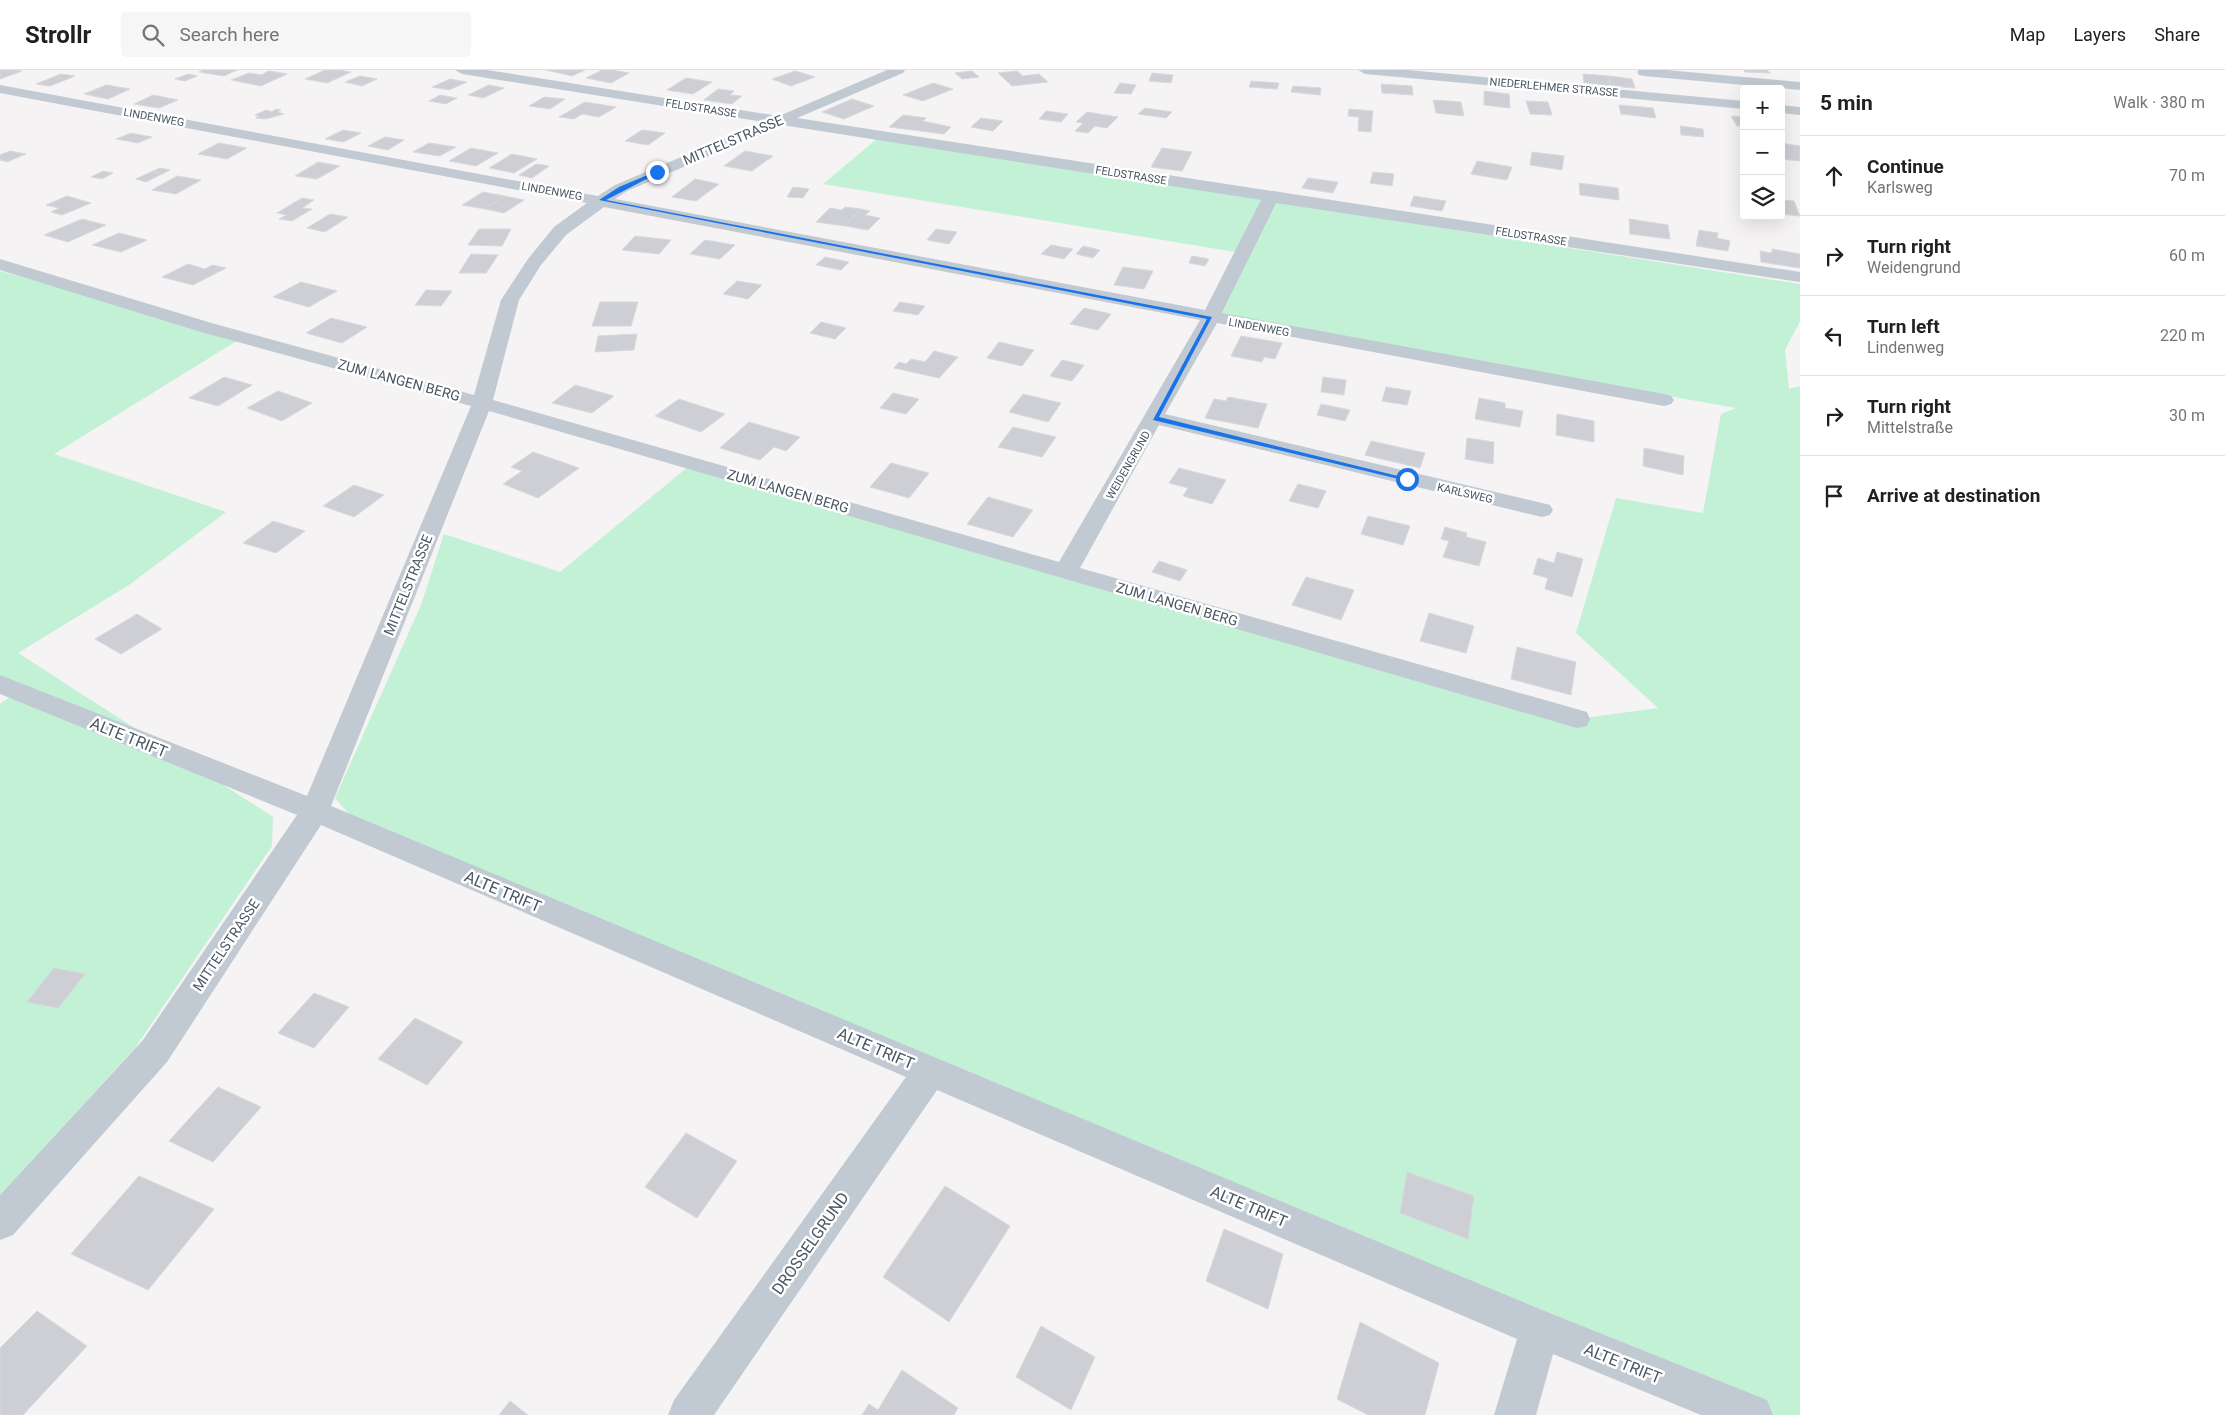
<!DOCTYPE html>
<meta charset="utf-8">
<style>
:root{--surface:#fff;--page:#f6f6f6;--text:#202124;--muted:#757577;--line:#e0e0e0}
body{margin:0;font-family:Roboto,sans-serif;background:var(--page);color:var(--text)}
.controls{position:absolute;right:15px;top:15px;display:grid;overflow:hidden;border-radius:5px;box-shadow:0 5px 20px #0002}
.controls button{width:45px;height:45px;display:grid;place-items:center;padding:0;border:0;border-bottom:1px solid var(--line);background:var(--surface);color:var(--text);font:25px sans-serif}
.stop{position:absolute;width:15px;height:15px;margin:-11px;border:4px solid #1a73e8;border-radius:50%;background:#fff}
.stop.end{background:#1a73e8;border-color:#fff;box-shadow:0 1px 5px #0008}
.list{margin:0;padding:0;list-style:none}
h2{display:flex;justify-content:space-between;align-items:center;height:65px;margin:0;padding:0 20px;font-size:21px}
h2 small{font-size:16px;font-weight:400;color:var(--muted)}
.list li{display:grid;grid-template-columns:32px 1fr auto;gap:15px;align-items:center;box-sizing:border-box;height:80px;padding:0 20px;border-top:1px solid var(--line)}
.list b{display:block;font-size:19px;white-space:nowrap}
.list p{margin:0;font-size:16px;white-space:nowrap;color:var(--muted)}
.list em{font-size:16px;font-style:normal;color:var(--muted)}
.icon{flex:none;width:28px;height:28px;fill:none;stroke:currentColor;stroke-width:2;stroke-linecap:round;stroke-linejoin:round}
.map{position:relative;flex:none;width:1800px;height:1345px;overflow:hidden}
header{display:flex;align-items:center;gap:30px;box-sizing:border-box;height:70px;padding:0 25px;background:var(--surface);border-bottom:1px solid var(--line)}
header strong{font-size:24px}
nav{display:flex;gap:28px;margin-inline-start:auto;font-size:18px}
.search{width:350px;height:45px;background:var(--page);display:flex;align-items:center;gap:12px;box-sizing:border-box;padding:0 18px;border-radius:5px;color:var(--muted);font-size:19px}
main{display:flex}
aside{flex:1;background:var(--surface)}
.map>svg:first-child{display:block}
</style>
<header>
<strong>Strollr</strong>
<div class="search"><svg class="icon" aria-label="search" viewBox="0 0 24 24"><circle cx="10" cy="10" r="6"/><path d="M15 15l6 6"/></svg>Search here</div>
<nav><a>Map</a><a>Layers</a><a>Share</a></nav>
</header>
<main>
<div class="map">
<svg width="1800" height="1345" viewBox="0 0 1800 1345">
<rect width="100%" height="100%" fill="#f5f3f3"/>
<!-- green -->
<g fill="#c3f1d5">
<path d="M 879,67 L 1264,130 L 1235,182 L 823,114 Z"/>
<path d="M 1275,132 L 1800,214 L 1800,251 L 1785,280 L 1789,319 L 1800,316 L 1800,1345 L 1752,1345 L 350,745 L 335,728 L 421,535 L 444,464 L 560,502 L 688,397 L 1577,649 L 1658,638 L 1576,563 L 1616,428 L 1703,443 L 1721,344 L 1736,338 L 1221,246 Z"/>
<path d="M 0,201 L 243,267 L 54,384 L 226,442 L 129,515 L 18,583 L 273,747 L 272,776 L 135,978 L 0,1125 L 0,634 L 10,627 L 0,623 Z"/>
</g>
<!-- building -->
<g fill="#cdcfd5" stroke="#d7d9de">
<path d="M 0,0 L 16,0 L 22,1 L 0,9 Z"/>
<path d="M 203,0 L 237,0 L 224,6 L 199,2 Z"/>
<path d="M 325,0 L 339,0 L 351,2 L 327,13 L 305,9 Z"/>
<path d="M 546,0 L 585,0 L 572,6 Z"/>
<path d="M 602,0 L 612,0 L 629,3 L 611,13 L 586,8 Z"/>
<path d="M 1744,0 L 1767,0 L 1770,3 L 1745,2 Z"/>
<path d="M 269,1 L 287,4 L 261,16 L 231,10 L 249,3 L 261,5 Z"/>
<path d="M 795,1 L 815,7 L 791,16 L 772,9 Z"/>
<path d="M 972,1 L 979,7 L 962,9 L 955,3 Z"/>
<path d="M 1017,1 L 1023,6 L 1039,4 L 1048,12 L 1012,16 L 998,3 Z"/>
<path d="M 1152,3 L 1173,5 L 1171,13 L 1149,11 Z"/>
<path d="M 61,4 L 75,6 L 50,16 L 36,14 Z"/>
<path d="M 188,4 L 197,6 L 185,11 L 175,9 Z"/>
<path d="M 1583,4 L 1609,6 L 1611,16 L 1584,13 Z"/>
<path d="M 360,6 L 377,9 L 362,16 L 345,12 Z"/>
<path d="M 1609,6 L 1632,9 L 1635,18 L 1611,16 Z"/>
<path d="M 686,8 L 712,12 L 693,24 L 667,20 Z"/>
<path d="M 450,9 L 467,12 L 449,20 L 432,17 Z"/>
<path d="M 1251,11 L 1279,13 L 1277,19 L 1249,17 Z"/>
<path d="M 933,13 L 953,19 L 923,31 L 903,25 Z"/>
<path d="M 1120,13 L 1136,15 L 1131,24 L 1114,23 Z"/>
<path d="M 1381,14 L 1412,16 L 1413,25 L 1382,23 Z"/>
<path d="M 106,15 L 130,19 L 108,29 L 84,24 Z"/>
<path d="M 489,15 L 504,18 L 483,28 L 468,25 Z"/>
<path d="M 1293,16 L 1321,18 L 1320,25 L 1291,22 Z"/>
<path d="M 718,19 L 734,21 L 730,25 L 742,26 L 732,34 L 704,30 Z"/>
<path d="M 1484,21 L 1509,24 L 1510,38 L 1484,35 Z"/>
<path d="M 153,25 L 178,30 L 159,38 L 134,34 Z"/>
<path d="M 440,25 L 457,28 L 446,34 L 429,31 Z"/>
<path d="M 544,27 L 565,29 L 550,39 L 529,36 Z"/>
<path d="M 852,29 L 874,36 L 844,49 L 822,42 Z"/>
<path d="M 1433,30 L 1461,32 L 1464,46 L 1436,43 Z"/>
<path d="M 1526,31 L 1548,32 L 1552,45 L 1530,44 Z"/>
<path d="M 585,32 L 616,37 L 599,47 L 582,44 L 574,49 L 559,47 Z"/>
<path d="M 1619,35 L 1653,38 L 1656,48 L 1621,44 Z"/>
<path d="M 1145,38 L 1172,42 L 1166,48 L 1138,44 Z"/>
<path d="M 276,39 L 281,40 L 277,42 L 284,44 L 266,49 L 256,48 L 259,46 L 255,45 L 266,40 L 272,42 Z"/>
<path d="M 1349,39 L 1373,41 L 1371,62 L 1358,61 L 1359,47 L 1348,46 Z"/>
<path d="M 1046,41 L 1068,44 L 1061,52 L 1039,49 Z"/>
<path d="M 1087,42 L 1118,47 L 1107,58 L 1095,56 L 1088,63 L 1075,61 L 1083,53 L 1076,52 Z"/>
<path d="M 903,45 L 926,48 L 923,51 L 951,57 L 944,64 L 889,57 Z"/>
<path d="M 1731,46 L 1744,47 L 1744,56 L 1737,56 Z"/>
<path d="M 981,48 L 1003,51 L 993,61 L 971,57 Z"/>
<path d="M 1680,56 L 1703,59 L 1704,67 L 1681,65 Z"/>
<path d="M 343,60 L 361,63 L 344,72 L 325,69 Z"/>
<path d="M 642,60 L 665,63 L 648,75 L 625,71 Z"/>
<path d="M 131,63 L 152,67 L 138,73 L 116,69 Z"/>
<path d="M 385,67 L 404,70 L 388,80 L 368,76 Z"/>
<path d="M 219,73 L 247,78 L 227,89 L 198,84 Z"/>
<path d="M 429,73 L 456,77 L 440,86 L 413,82 Z"/>
<path d="M 1781,73 L 1800,76 L 1800,91 L 1781,89 Z"/>
<path d="M 471,78 L 498,83 L 476,96 L 449,91 Z"/>
<path d="M 1162,78 L 1192,82 L 1182,101 L 1151,97 Z"/>
<path d="M 10,81 L 26,84 L 7,92 L 0,90 L 0,85 Z"/>
<path d="M 745,81 L 773,86 L 752,101 L 724,96 Z"/>
<path d="M 1532,82 L 1564,86 L 1562,100 L 1530,95 Z"/>
<path d="M 512,84 L 537,89 L 514,103 L 489,98 Z"/>
<path d="M 1477,91 L 1512,97 L 1507,110 L 1471,104 Z"/>
<path d="M 318,92 L 340,96 L 317,109 L 295,106 Z"/>
<path d="M 536,94 L 549,96 L 532,108 L 519,105 Z"/>
<path d="M 160,98 L 170,100 L 162,104 L 151,102 Z"/>
<path d="M 103,101 L 113,103 L 102,109 L 91,107 Z"/>
<path d="M 151,102 L 162,104 L 146,112 L 136,109 Z"/>
<path d="M 1373,102 L 1394,104 L 1392,116 L 1370,113 Z"/>
<path d="M 177,106 L 201,110 L 176,124 L 152,120 Z"/>
<path d="M 1308,108 L 1338,112 L 1333,123 L 1302,118 Z"/>
<path d="M 695,109 L 719,114 L 696,131 L 672,127 Z"/>
<path d="M 1579,113 L 1618,118 L 1619,130 L 1580,125 Z"/>
<path d="M 793,117 L 809,119 L 803,128 L 787,127 Z"/>
<path d="M 483,122 L 505,126 L 485,139 L 462,135 Z"/>
<path d="M 67,126 L 91,133 L 62,145 L 51,142 L 59,138 L 46,135 Z"/>
<path d="M 505,126 L 524,130 L 504,143 L 485,139 Z"/>
<path d="M 1414,126 L 1446,131 L 1442,141 L 1410,136 Z"/>
<path d="M 302,128 L 314,130 L 302,138 L 312,139 L 292,151 L 279,149 L 287,145 L 277,143 Z"/>
<path d="M 1781,130 L 1794,131 L 1800,146 L 1781,144 Z"/>
<path d="M 845,137 L 861,139 L 845,156 L 816,152 L 830,138 L 842,140 Z"/>
<path d="M 861,139 L 870,141 L 865,145 L 880,148 L 868,160 L 845,156 Z"/>
<path d="M 330,144 L 348,147 L 325,162 L 307,158 Z"/>
<path d="M 82,149 L 106,155 L 68,172 L 44,165 Z"/>
<path d="M 1629,149 L 1668,155 L 1670,169 L 1630,164 Z"/>
<path d="M 479,159 L 511,159 L 502,176 L 468,175 Z"/>
<path d="M 936,159 L 957,162 L 949,174 L 927,170 Z"/>
<path d="M 1699,160 L 1718,163 L 1717,168 L 1730,171 L 1728,181 L 1696,176 Z"/>
<path d="M 119,163 L 147,170 L 121,182 L 92,175 Z"/>
<path d="M 635,166 L 671,170 L 659,184 L 622,180 Z"/>
<path d="M 705,170 L 735,175 L 720,189 L 690,184 Z"/>
<path d="M 1051,175 L 1073,179 L 1064,189 L 1041,184 Z"/>
<path d="M 1083,176 L 1100,180 L 1093,188 L 1076,184 Z"/>
<path d="M 1772,179 L 1800,184 L 1800,198 L 1761,192 L 1760,181 L 1772,183 Z"/>
<path d="M 471,184 L 498,185 L 486,203 L 459,203 Z"/>
<path d="M 1192,186 L 1209,189 L 1205,196 L 1189,193 Z"/>
<path d="M 825,187 L 849,192 L 841,200 L 816,195 Z"/>
<path d="M 188,194 L 205,199 L 212,195 L 226,198 L 193,215 L 162,207 Z"/>
<path d="M 1123,197 L 1153,201 L 1144,219 L 1114,215 Z"/>
<path d="M 737,211 L 762,215 L 748,229 L 723,224 Z"/>
<path d="M 301,212 L 337,221 L 309,237 L 273,227 Z"/>
<path d="M 426,220 L 452,221 L 441,236 L 415,235 Z"/>
<path d="M 600,232 L 638,232 L 631,256 L 592,256 Z"/>
<path d="M 900,232 L 925,236 L 918,245 L 893,241 Z"/>
<path d="M 1084,238 L 1111,244 L 1098,260 L 1070,254 Z"/>
<path d="M 331,248 L 367,257 L 342,273 L 306,263 Z"/>
<path d="M 821,252 L 846,258 L 835,269 L 810,263 Z"/>
<path d="M 637,264 L 634,280 L 595,282 L 598,266 Z"/>
<path d="M 1241,266 L 1282,273 L 1275,289 L 1264,287 L 1262,292 L 1231,286 Z"/>
<path d="M 999,272 L 1034,280 L 1022,296 L 987,288 Z"/>
<path d="M 934,281 L 958,287 L 939,308 L 894,298 L 899,292 L 906,294 L 911,289 L 925,292 Z"/>
<path d="M 1062,290 L 1084,295 L 1072,311 L 1050,306 Z"/>
<path d="M 224,307 L 252,315 L 218,336 L 189,328 Z"/>
<path d="M 1323,307 L 1346,310 L 1344,325 L 1321,322 Z"/>
<path d="M 575,315 L 614,326 L 592,343 L 552,333 Z"/>
<path d="M 1386,317 L 1411,321 L 1407,335 L 1382,331 Z"/>
<path d="M 278,321 L 312,333 L 282,351 L 247,338 Z"/>
<path d="M 893,323 L 919,329 L 906,344 L 880,338 Z"/>
<path d="M 1023,324 L 1061,333 L 1048,352 L 1009,342 Z"/>
<path d="M 1228,327 L 1267,334 L 1258,358 L 1205,348 L 1214,329 L 1226,331 Z"/>
<path d="M 1479,328 L 1505,333 L 1505,338 L 1523,341 L 1520,357 L 1475,349 Z"/>
<path d="M 679,329 L 725,344 L 701,362 L 655,346 Z"/>
<path d="M 1321,334 L 1350,340 L 1345,351 L 1317,345 Z"/>
<path d="M 1557,344 L 1594,351 L 1594,372 L 1556,365 Z"/>
<path d="M 749,352 L 800,367 L 786,381 L 774,377 L 760,390 L 720,378 Z"/>
<path d="M 1013,357 L 1056,367 L 1042,387 L 998,377 Z"/>
<path d="M 1467,368 L 1494,372 L 1493,394 L 1465,389 Z"/>
<path d="M 1371,371 L 1425,383 L 1420,398 L 1365,385 Z"/>
<path d="M 1644,378 L 1684,386 L 1683,405 L 1643,396 Z"/>
<path d="M 533,382 L 579,398 L 538,428 L 503,414 L 522,401 L 511,397 Z"/>
<path d="M 891,393 L 929,403 L 909,428 L 870,417 Z"/>
<path d="M 1179,398 L 1226,410 L 1212,434 L 1183,426 L 1188,418 L 1169,413 Z"/>
<path d="M 1298,414 L 1326,421 L 1318,438 L 1289,431 Z"/>
<path d="M 354,415 L 384,425 L 354,447 L 323,436 Z"/>
<path d="M 988,427 L 1033,440 L 1013,467 L 967,454 Z"/>
<path d="M 1368,446 L 1410,456 L 1403,475 L 1361,464 Z"/>
<path d="M 273,451 L 305,461 L 276,483 L 243,473 Z"/>
<path d="M 1445,457 L 1467,463 L 1466,467 L 1486,472 L 1479,496 L 1443,487 L 1449,471 L 1441,469 Z"/>
<path d="M 1557,482 L 1583,489 L 1572,527 L 1545,519 L 1548,508 L 1533,504 L 1538,488 L 1554,493 Z"/>
<path d="M 1159,491 L 1187,500 L 1180,511 L 1152,502 Z"/>
<path d="M 1306,507 L 1354,520 L 1341,550 L 1292,535 Z"/>
<path d="M 1429,543 L 1474,556 L 1466,583 L 1420,571 Z"/>
<path d="M 137,544 L 162,559 L 121,584 L 95,569 Z"/>
<path d="M 1517,577 L 1576,592 L 1571,625 L 1511,609 Z"/>
<path d="M 54,898 L 85,904 L 58,938 L 27,932 Z"/>
<path d="M 314,923 L 349,937 L 314,978 L 278,963 Z"/>
<path d="M 415,948 L 463,972 L 427,1015 L 378,989 Z"/>
<path d="M 218,1017 L 261,1037 L 213,1092 L 169,1071 Z"/>
<path d="M 686,1063 L 737,1091 L 697,1148 L 645,1117 Z"/>
<path d="M 1407,1102 L 1474,1126 L 1468,1169 L 1400,1143 Z"/>
<path d="M 139,1106 L 214,1139 L 148,1220 L 71,1184 Z"/>
<path d="M 945,1116 L 1010,1156 L 949,1252 L 883,1207 Z"/>
<path d="M 1224,1159 L 1283,1184 L 1268,1239 L 1206,1211 Z"/>
<path d="M 37,1241 L 87,1276 L 23,1345 L 0,1345 L 0,1278 Z"/>
<path d="M 1360,1252 L 1439,1293 L 1425,1345 L 1368,1345 L 1337,1329 Z"/>
<path d="M 1041,1256 L 1095,1287 L 1071,1340 L 1016,1307 Z"/>
<path d="M 902,1300 L 958,1338 L 954,1345 L 862,1345 L 869,1334 L 878,1340 Z"/>
<path d="M 510,1331 L 528,1345 L 499,1345 Z"/>
</g>
<g fill="none" stroke-linecap="round" stroke-linejoin="round">
<!-- street -->
<g fill="#c1cad2" fill-rule="evenodd">
<path d="M 455,0 L 487,0 L 779,46 L 887,0 L 905,0 L 903,3 L 797,48 L 1800,202 L 1800,212 L 1276,133 L 1222,243 L 1664,324 L 1671,326 L 1674,330 L 1671,334 L 1664,336 L 1217,253 L 1165,344 L 1542,433 L 1550,435 L 1553,440 L 1550,445 L 1542,447 L 1159,355 L 1080,498 L 1587,642 L 1590,649 L 1587,656 L 1577,658 L 489,341 L 331,736 L 1542,1240 L 1767,1330 L 1773,1345 L 1701,1345 L 1553,1284 L 1536,1345 L 1494,1345 L 1517,1269 L 937,1020 L 714,1345 L 668,1345 L 674,1330 L 906,1007 L 321,755 L 167,992 L 13,1165 L 0,1170 L 0,1125 L 143,970 L 297,745 L 0,624 L 0,605 L 307,726 L 471,336 L 201,262 L 0,200 L 0,189 L 215,254 L 474,325 L 501,230 L 528,189 L 554,157 L 587,133 L 0,23 L 0,15 L 598,126 L 615,115 L 764,52 L 462,4 ZM 782,55 L 1261,130 L 1205,240 L 615,129 L 627,121 ZM 604,137 L 1200,250 L 1059,492 L 493,330 L 519,230 L 541,195 L 566,165 Z"/>
<path d="M 1358,0 L 1408,0 L 1744,31 L 1744,39 L 1365,4 Z"/>
<path d="M 1639,0 L 1666,0 L 1800,12 L 1800,20 L 1644,6 L 1639,5 L 1637,2 Z"/>
<path d="M 1781,35 L 1800,37 L 1800,45 L 1781,43 Z"/>
</g>
</g>
<!-- route -->
<path fill="#1a73e8" d="M 657,101 L 658,103 L 606,130 L 1212,247 L 1159,347 L 1410,409 L 1407,411 L 1153,350 L 1207,249 L 599,130 L 619,117 Z"/>
<g text-anchor="middle" stroke-width="5" stroke-linejoin="round" paint-order="stroke">
<!-- far-street labels -->
<g font-size="11" fill="#4a5661" stroke="#fff">
<text transform="translate(1554 17) rotate(5)" y="4">NIEDERLEHMER STRASSE</text>
<text transform="translate(701 38) rotate(9)" y="4">FELDSTRASSE</text>
<text transform="translate(154 47) rotate(10)" y="4">LINDENWEG</text>
<text transform="translate(1131 105) rotate(9)" y="4">FELDSTRASSE</text>
<text transform="translate(552 121) rotate(10)" y="4">LINDENWEG</text>
<text transform="translate(1531 166) rotate(9)" y="4">FELDSTRASSE</text>
<text transform="translate(1259 257) rotate(10)" y="4">LINDENWEG</text>
<text transform="translate(1128 395) rotate(-60)" y="4">WEIDENGRUND</text>
<text transform="translate(1465 423) rotate(13)" y="4">KARLSWEG</text>
</g>
<!-- street labels -->
<g font-size="14" fill="#4a5661" stroke="#fff">
<text transform="translate(733 70) rotate(-23)" y="5">MITTELSTRASSE</text>
<text transform="translate(399 310) rotate(15)" y="5">ZUM LANGEN BERG</text>
<text transform="translate(788 421) rotate(16)" y="5">ZUM LANGEN BERG</text>
<text transform="translate(408 515) rotate(-68)" y="5">MITTELSTRASSE</text>
<text transform="translate(1177 534) rotate(16)" y="5">ZUM LANGEN BERG</text>
<text transform="translate(226 875) rotate(-56)" y="5">MITTELSTRASSE</text>
</g>
<!-- near-street labels -->
<g font-size="16" fill="#4a5661" stroke="#fff">
<text transform="translate(129 667) rotate(22)" y="6">ALTE TRIFT</text>
<text transform="translate(503 821) rotate(23)" y="6">ALTE TRIFT</text>
<text transform="translate(876 978) rotate(23)" y="6">ALTE TRIFT</text>
<text transform="translate(1249 1136) rotate(23)" y="6">ALTE TRIFT</text>
<text transform="translate(810 1173) rotate(-55)" y="6">DROSSELGRUND</text>
<text transform="translate(1623 1293) rotate(22)" y="6">ALTE TRIFT</text>
</g>
</g>
</svg>
<div class="controls">
<button>+</button>
<button>−</button>
<button><svg class="icon" aria-label="layers" viewBox="0 0 24 24"><path d="M12 4l9 5-9 5-9-5zM3 14l9 5 9-5"/></svg></button>
</div>
<div class="stop" style="left:1407px;top:409px"></div>
<div class="stop end" style="left:657px;top:102px"></div>
</div>
<aside>
<h2>5 min<small>Walk · 380 m</small></h2>
<ul class="list">
<li><svg class="icon" aria-label="ahead" viewBox="0 0 24 24"><path d="M12 20V5M6 11l6-6 6 6"/></svg><div><b>Continue</b><p>Karlsweg</p></div><em>70 m</em></li>
<li><svg class="icon" aria-label="right" viewBox="0 0 24 24"><path d="M7 20v-9h11M14 6l5 5-5 5"/></svg><div><b>Turn right</b><p>Weidengrund</p></div><em>60 m</em></li>
<li><svg class="icon" aria-label="left" viewBox="0 0 24 24"><path d="M17 20v-9H6M10 6l-5 5 5 5"/></svg><div><b>Turn left</b><p>Lindenweg</p></div><em>220 m</em></li>
<li><svg class="icon" aria-label="right" viewBox="0 0 24 24"><path d="M7 20v-9h11M14 6l5 5-5 5"/></svg><div><b>Turn right</b><p>Mittelstraße</p></div><em>30 m</em></li>
<li><svg class="icon" aria-label="arrive" viewBox="0 0 24 24"><path d="M6 21V4h12l-3 4 3 4H6"/></svg><div><b>Arrive at destination</b></div></li>
</ul>
</aside>
</main>
